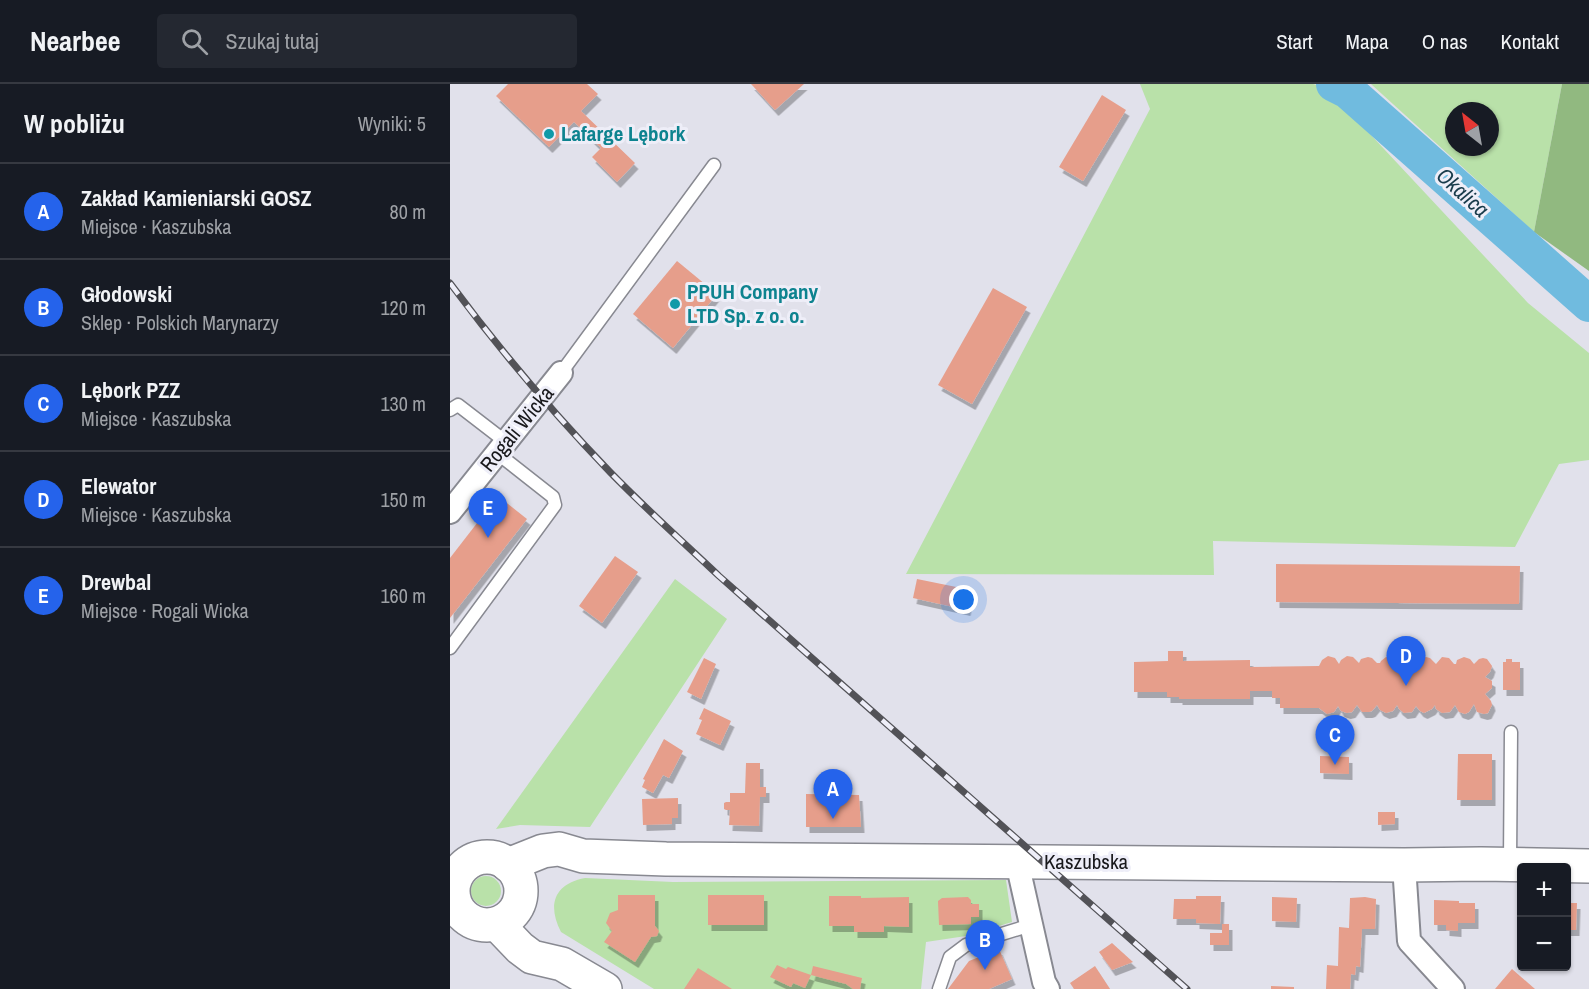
<!DOCTYPE html>
<html lang="pl">
<meta charset="utf-8">
<style>
:root{--surface:#171b24;--page:#242831;--text:#f1f3f6;--muted:#9ea1a6;--line:#363941;--accent:#2563eb}
body{margin:0;font-family:"Archivo Narrow",sans-serif;background:var(--page);color:var(--text)}
.controls{position:absolute;right:18px;bottom:18px;display:grid;overflow:hidden;border-radius:6px;box-shadow:0 2px 4px #0004}
.controls button{width:54px;height:54px;display:grid;place-items:center;padding:0;border:0;border-bottom:2px solid var(--line);background:var(--surface);color:var(--text);font:30px sans-serif}
.compass{position:absolute;left:995px;top:18px;width:54px;height:54px;border-radius:50%;background:var(--surface);box-shadow:0 2px 4px #0004;rotate:329deg}
.you{position:absolute;left:514px;top:516px;width:21px;height:21px;margin:-15px;border:4px solid #fff;border-radius:50%;background:#1a73e8;box-shadow:0 0 0 9px #1a73e833}
.badge{display:grid;place-items:center;width:39px;height:39px;border-radius:50%;background:var(--accent);color:#fff;font-size:20px;font-weight:700}
.pin{position:absolute;translate:-50% -50px;filter:drop-shadow(0 2px 3px #0008)}
.pin::after{content:'';position:absolute;top:32px;width:21px;height:18px;background:inherit;clip-path:polygon(0 0,100% 0,50% 100%)}
.list{margin:0;padding:0;list-style:none}
h2{display:flex;justify-content:space-between;align-items:center;height:78px;margin:0;padding:0 24px;font-size:26px}
h2 small{font-size:20px;font-weight:400;color:var(--muted)}
.list li{display:grid;grid-template-columns:39px 1fr auto;gap:18px;align-items:center;box-sizing:border-box;height:96px;padding:0 24px;border-top:2px solid var(--line)}
.list b{display:block;font-size:22px;white-space:nowrap}
.list p{margin:0;font-size:20px;white-space:nowrap;color:var(--muted)}
.list em{font-size:20px;font-style:normal;color:var(--muted)}
.icon{flex:none;width:33px;height:33px;fill:none;stroke:currentColor;stroke-width:2;stroke-linecap:round;stroke-linejoin:round}
.map{position:relative;flex:none;width:1139px;height:905px;overflow:hidden}
header{display:flex;align-items:center;gap:36px;box-sizing:border-box;height:84px;padding:0 30px;background:var(--surface);border-bottom:2px solid var(--line)}
header strong{font-size:28px}
nav{display:flex;gap:33px;margin-inline-start:auto;font-size:21px}
.search{width:420px;height:54px;background:var(--page);display:flex;align-items:center;gap:15px;box-sizing:border-box;padding:0 21px;border-radius:6px;color:var(--muted);font-size:22px}
main{display:flex}
aside{flex:1;background:var(--surface)}
.map>svg:first-child{display:block}
</style>
<header>
<strong>Nearbee</strong>
<div class="search"><svg class="icon" aria-label="search" viewBox="0 0 24 24"><circle cx="10" cy="10" r="6"/><path d="M15 15l6 6"/></svg>Szukaj tutaj</div>
<nav><a>Start</a><a>Mapa</a><a>O nas</a><a>Kontakt</a></nav>
</header>
<main>
<aside>
<h2>W pobliżu<small>Wyniki: 5</small></h2>
<ul class="list">
<li><span class="badge">A</span><div><b>Zakład Kamieniarski GOSZ</b><p>Miejsce · Kaszubska</p></div><em>80 m</em></li>
<li><span class="badge">B</span><div><b>Głodowski</b><p>Sklep · Polskich Marynarzy</p></div><em>120 m</em></li>
<li><span class="badge">C</span><div><b>Lębork PZZ</b><p>Miejsce · Kaszubska</p></div><em>130 m</em></li>
<li><span class="badge">D</span><div><b>Elewator</b><p>Miejsce · Kaszubska</p></div><em>150 m</em></li>
<li><span class="badge">E</span><div><b>Drewbal</b><p>Miejsce · Rogali Wicka</p></div><em>160 m</em></li>
</ul>
</aside>
<div class="map">
<svg width="1139" height="905" viewBox="0 0 1139 905">
<defs>
<filter id="shadow"><feDropShadow dx="3.5" dy="6" stdDeviation="0" flood-color="#0004"/></filter>
</defs>
<rect width="100%" height="100%" fill="#e1e1eb"/>
<!-- green -->
<g fill="#b9e1a9" fill-rule="evenodd">
<path d="M 690,0 L 863,0 L 877,4 L 1078,219 L 1139,269 L 1139,376 L 1109,380 L 1065,463 L 763,457 L 764,491 L 456,490 L 700,25 Z"/>
<path d="M 921,0 L 1112,0 L 1084,148 L 922,1 ZM 1004,27 L 1040,27 L 1040,63 L 1004,63 Z"/>
<path d="M 225,495 L 277,535 L 140,743 L 70,741 L 46,745 Z"/>
<circle cx="36" cy="807" r="15"/>
<path d="M 135,794 L 223,798 L 556,796 L 562,838 L 516,852 L 476,858 L 471,905 L 204,905 L 111,848 C 97,821 104,800 135,794 Z"/>
</g>
<!-- forest -->
<path fill="#91b980" d="M 1112,0 L 1139,0 L 1139,187 L 1084,148 Z"/>
<g fill="none" stroke-linecap="round" stroke-linejoin="round">
<!-- stream -->
<path stroke="#568aa4" stroke-width="6" d="M 1129,212 L 1139,203"/>
<!-- river -->
<path stroke="#70bbdf" stroke-width="36" d="M 884,0 L 898,7 L 1139,220"/>
</g>
<!-- building -->
<g fill="#e69e8b" filter="url(#shadow)">
<path d="M 58,0 L 137,0 L 148,10 L 131,27 L 185,79 L 167,98 L 142,73 L 151,64 L 124,38 L 99,63 L 46,12 Z"/>
<path d="M 301,0 L 354,0 L 325,26 Z"/>
<path d="M 652,11 L 676,26 L 633,97 L 609,83 Z"/>
<path d="M 227,177 L 267,210 L 223,264 L 183,230 Z"/>
<path d="M 543,204 L 577,223 L 522,320 L 488,301 Z"/>
<path d="M 48,412 L 77,435 L 0,534 L 0,474 Z"/>
<path d="M 165,472 L 188,488 L 152,539 L 129,522 Z"/>
<path d="M 826,480 L 1070,482 L 1069,520 L 826,518 Z"/>
<path d="M 467,495 L 521,506 L 517,526 L 463,514 Z"/>
<path d="M 718,567 L 733,567 L 733,577 L 800,576 L 800,583 L 869,582 L 872,576 L 878,572 L 885,574 L 889,580 L 891,576 L 897,572 L 903,573 L 909,579 L 911,575 L 918,573 L 922,574 L 927,579 L 930,579 L 931,577 L 936,573 L 943,575 L 947,579 L 957,573 L 963,575 L 966,580 L 969,576 L 976,573 L 980,574 L 986,580 L 992,573 L 999,574 L 1004,580 L 1006,580 L 1007,576 L 1014,573 L 1020,575 L 1024,580 L 1029,575 L 1033,574 L 1037,575 L 1042,582 L 1040,588 L 1035,593 L 1042,597 L 1042,604 L 1035,610 L 1041,617 L 1042,621 L 1038,629 L 1034,630 L 1027,628 L 1024,620 L 1019,628 L 1015,630 L 1009,628 L 1005,621 L 1000,628 L 992,629 L 986,625 L 985,621 L 982,625 L 974,629 L 970,627 L 966,622 L 962,628 L 954,629 L 949,625 L 947,621 L 943,627 L 936,629 L 930,626 L 927,621 L 922,627 L 919,628 L 912,628 L 907,621 L 902,628 L 897,629 L 891,627 L 888,622 L 884,628 L 877,630 L 869,624 L 830,624 L 830,614 L 822,614 L 822,607 L 800,607 L 800,615 L 729,615 L 729,613 L 717,613 L 717,608 L 684,608 L 684,578 L 718,577 Z"/>
<path d="M 254,574 L 266,580 L 251,615 L 237,608 Z"/>
<path d="M 1056,575 L 1062,575 L 1062,578 L 1070,578 L 1070,606 L 1053,606 L 1053,578 L 1056,578 Z"/>
<path d="M 254,624 L 281,637 L 270,661 L 246,650 L 252,636 L 249,635 Z"/>
<path d="M 214,655 L 233,667 L 219,694 L 213,691 L 203,709 L 192,703 L 195,696 L 193,695 Z"/>
<path d="M 1008,670 L 1042,670 L 1042,716 L 1007,716 Z"/>
<path d="M 870,672 L 899,673 L 899,690 L 870,689 Z"/>
<path d="M 296,679 L 310,679 L 310,703 L 316,703 L 316,713 L 310,713 L 309,742 L 279,741 L 280,726 L 276,726 L 274,725 L 274,719 L 276,718 L 280,718 L 280,709 L 295,709 Z"/>
<path d="M 356,710 L 409,711 L 411,743 L 356,743 Z"/>
<path d="M 228,714 L 228,734 L 222,734 L 222,740 L 193,741 L 192,715 Z"/>
<path d="M 928,728 L 945,728 L 945,740 L 928,741 Z"/>
<path d="M 168,811 L 205,811 L 205,842 L 209,847 L 207,852 L 201,853 L 185,878 L 154,858 L 162,847 L 156,839 L 160,829 L 168,826 Z"/>
<rect x="258" y="811" width="56" height="30"/>
<path d="M 379,812 L 411,812 L 411,814 L 459,813 L 459,843 L 434,842 L 434,848 L 404,848 L 404,842 L 379,842 Z"/>
<path d="M 746,812 L 771,812 L 770,840 L 746,839 L 746,835 L 723,835 L 724,815 L 746,815 Z"/>
<path d="M 518,813 L 521,816 L 521,820 L 529,820 L 529,833 L 521,833 L 521,840 L 489,841 L 488,817 L 492,814 Z"/>
<path d="M 822,813 L 847,814 L 846,838 L 822,837 Z"/>
<path d="M 915,813 L 926,815 L 925,845 L 912,845 L 910,883 L 906,882 L 905,891 L 901,890 L 900,905 L 876,905 L 877,881 L 888,882 L 889,843 L 899,844 L 900,814 Z"/>
<path d="M 984,816 L 1009,817 L 1009,819 L 1025,819 L 1025,839 L 1008,839 L 1008,847 L 996,846 L 996,841 L 984,841 Z"/>
<path d="M 1116,819 L 1127,819 L 1126,846 L 1116,846 Z"/>
<path d="M 772,840 L 779,840 L 779,861 L 760,861 L 760,849 L 772,849 Z"/>
<path d="M 662,859 L 683,878 L 662,886 L 649,868 Z"/>
<path d="M 549,865 L 562,895 L 539,905 L 498,905 L 519,877 Z"/>
<path d="M 327,881 L 336,885 L 338,883 L 361,891 L 363,882 L 412,894 L 410,905 L 403,905 L 396,900 L 361,891 L 355,904 L 343,899 L 341,903 L 320,893 Z"/>
<path d="M 645,882 L 660,905 L 624,905 L 620,899 Z"/>
<path d="M 248,884 L 282,905 L 234,905 Z"/>
<path d="M 1062,885 L 1085,905 L 1045,905 Z"/>
<path d="M 821,902 L 844,903 L 844,905 L 821,905 Z"/>
</g>
<g fill="none" stroke-linecap="round" stroke-linejoin="round">
<defs>
<g id="lane">
<path d="M 111,289 L 264,81"/>
<path d="M 0,326 L 8,321 L 56,358"/>
<path d="M 0,564 L 105,421 L 103,413 L 47,369"/>
<path d="M 1060,779 L 1061,648"/>
<path d="M 489,905 L 500,873 L 516,861 L 581,841"/>
</g>
<g id="street">
<path d="M 0,428 L 111,289"/>
<path d="M 567,778 L 594,898 L 598,905"/>
<path d="M 954,781 L 959,857 L 1003,905"/>
</g>
<g id="secondary">
<circle cx="37" cy="807" r="34"/>
<path d="M 58,781 L 93,767 L 109,765 L 133,772 L 216,775 L 954,781 L 1031,780 L 1139,782"/>
<path d="M 47,840 L 70,864 L 82,873 L 112,880 L 155,905"/>
</g>
</defs>
<!-- lane casing -->
<use href="#lane" stroke="#888991" stroke-width="15"/>
<!-- street casing -->
<use href="#street" stroke="#888991" stroke-width="26"/>
<!-- secondary casing -->
<use href="#secondary" stroke="#888991" stroke-width="36"/>
<!-- lane -->
<use href="#lane" stroke="#fff" stroke-width="12"/>
<!-- street -->
<use href="#street" stroke="#fff" stroke-width="22"/>
<!-- secondary -->
<use href="#secondary" stroke="#fff" stroke-width="33"/>
<defs>
<path id="rail" d="M 0,199 C 49,265 103,329 160,388 C 195,424 233,458 269,492 L 737,905"/>
</defs>
<!-- rail casing -->
<use href="#rail" stroke="#525257" stroke-width="7"/>
<!-- rail -->
<use href="#rail" stroke="#eeeef8" stroke-width="4.5" stroke-dasharray="14" stroke-linecap="butt"/>
</g>
<!-- markers -->
<g fill="#0f9aa8" stroke="#eeeef8" stroke-width="2">
<circle cx="99" cy="50" r="6"/>
<circle cx="225" cy="220" r="6"/>
</g>
<g text-anchor="middle" stroke-width="6" stroke-linejoin="round" paint-order="stroke">
<!-- culture labels -->
<g font-size="21" font-weight="bold" fill="#0d838f" stroke="#eeeef8" text-anchor="start">
<text x="111" y="57">Lafarge Lębork</text>
<text x="237" y="215">PPUH Company<tspan x="237" dy="24">LTD Sp. z o. o.</tspan></text>
</g>
<!-- street labels -->
<g font-size="21" fill="#18181b" stroke="#eeeef8">
<text transform="translate(67 345) rotate(-51)" y="7">Rogali Wicka</text>
<text x="636" y="785">Kaszubska</text>
</g>
<!-- water labels -->
<g font-size="22" font-style="italic" fill="#183b4b" stroke="#eeeef8">
<text transform="translate(1013 108) rotate(42)" y="8">Okalica</text>
</g>
</g>
</svg>
<div class="controls">
<button>+</button>
<button>−</button>
</div>
<svg class="compass" viewBox="-18 -18 36 36"><path d="M0-13l5 13h-10z" fill="#e53935"/><path d="M0 13l5-13h-10z" fill="#9ea1a6"/></svg>
<div class="you"></div>
<div class="pin badge" style="left:383px;top:735px">A</div>
<div class="pin badge" style="left:535px;top:886px">B</div>
<div class="pin badge" style="left:885px;top:681px">C</div>
<div class="pin badge" style="left:956px;top:602px">D</div>
<div class="pin badge" style="left:38px;top:454px">E</div>
</div>
</main>
